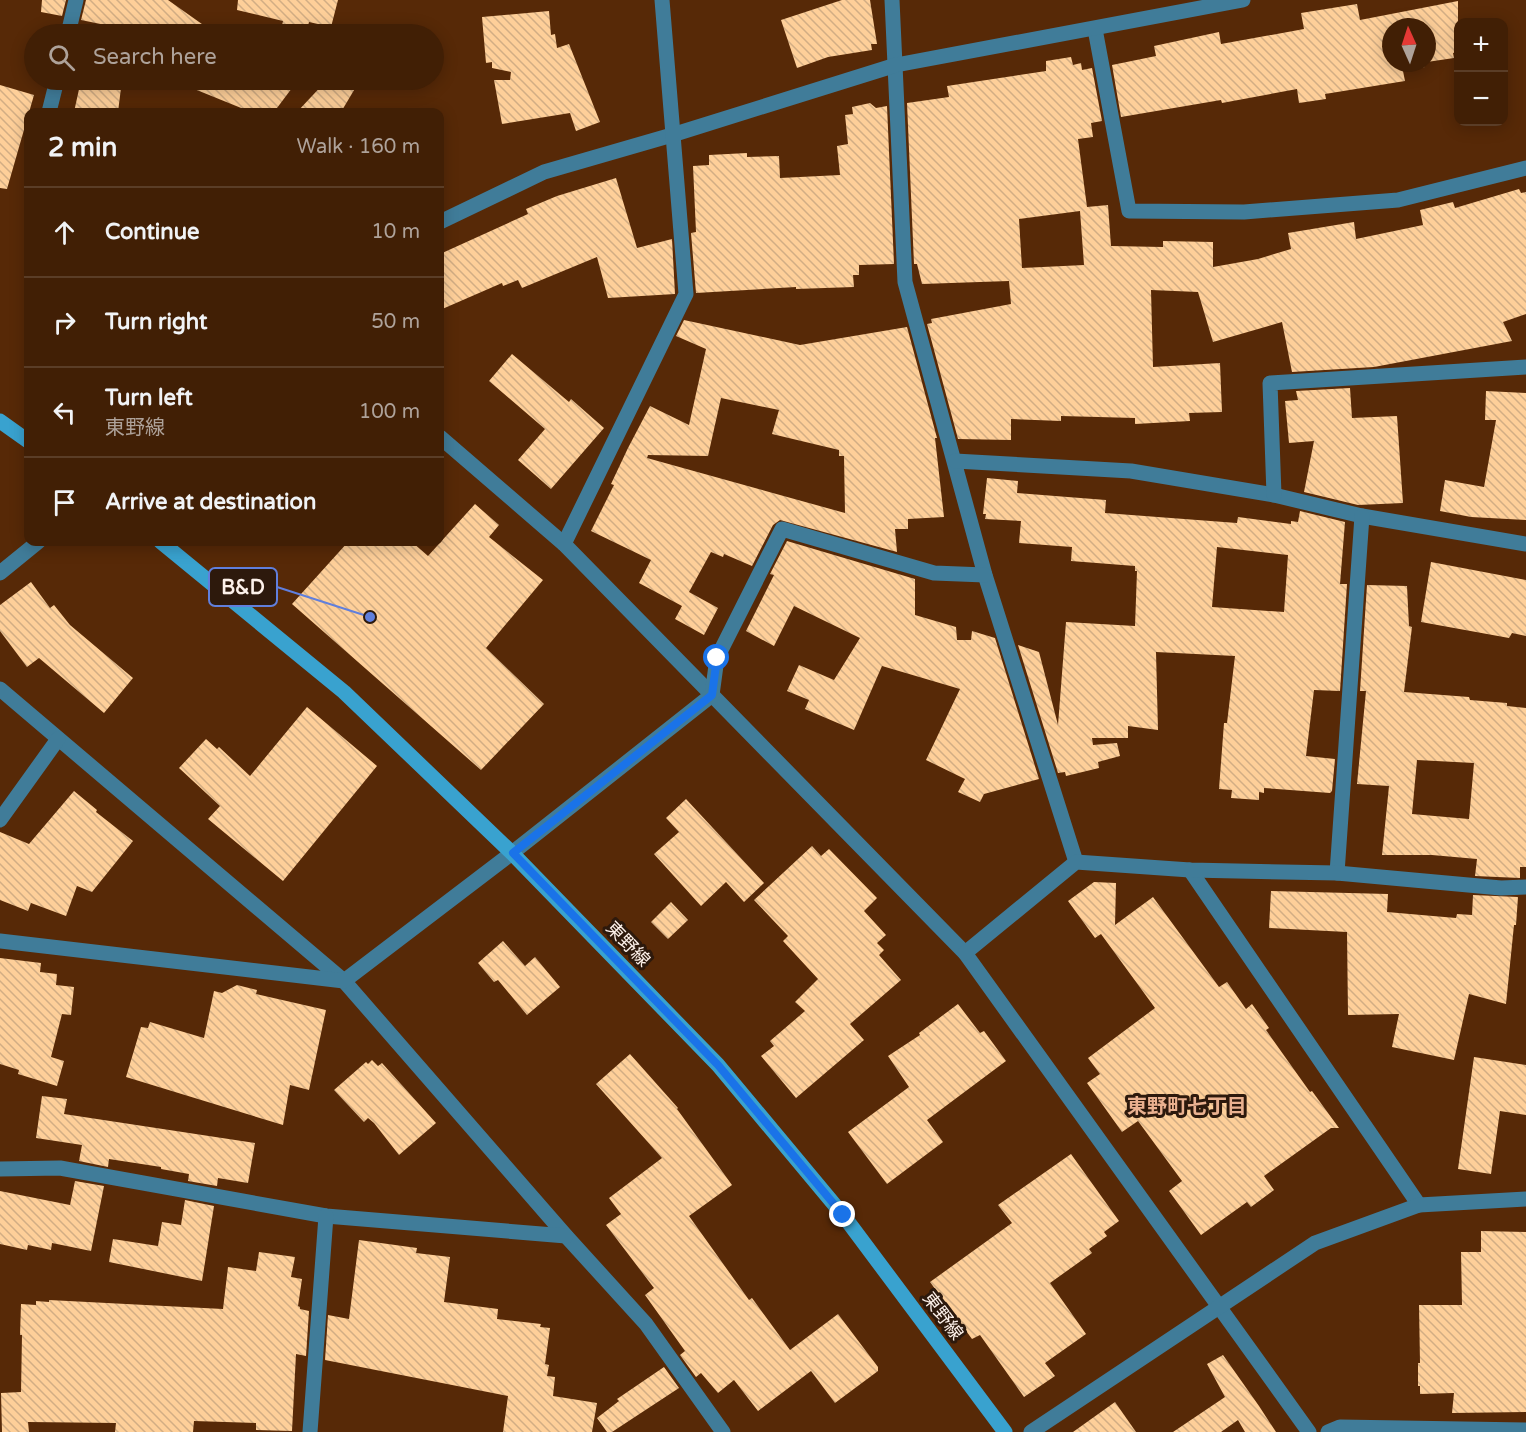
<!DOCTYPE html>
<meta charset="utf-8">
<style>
:root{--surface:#411f05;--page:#4c2c13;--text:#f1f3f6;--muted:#aea29a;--line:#5a3d27}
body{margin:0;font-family:"Varela Round","Noto Sans JP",sans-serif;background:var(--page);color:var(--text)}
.controls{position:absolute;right:18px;top:18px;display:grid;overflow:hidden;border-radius:12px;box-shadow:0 3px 15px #0003}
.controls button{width:54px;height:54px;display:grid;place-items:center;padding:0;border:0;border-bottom:2px solid var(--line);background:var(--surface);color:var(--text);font:30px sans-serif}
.compass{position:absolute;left:1382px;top:18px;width:54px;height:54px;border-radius:50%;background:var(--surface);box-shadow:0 3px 15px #0003;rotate:357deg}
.stop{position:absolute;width:18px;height:18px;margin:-14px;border:4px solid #1a73e8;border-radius:50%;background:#fff}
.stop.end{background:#1a73e8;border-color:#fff;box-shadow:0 2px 6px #0008}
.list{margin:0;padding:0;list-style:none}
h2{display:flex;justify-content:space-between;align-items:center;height:78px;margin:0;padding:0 24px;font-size:26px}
h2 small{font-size:20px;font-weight:400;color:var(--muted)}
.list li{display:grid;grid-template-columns:39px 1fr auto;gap:18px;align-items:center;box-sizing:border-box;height:90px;padding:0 24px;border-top:2px solid var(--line)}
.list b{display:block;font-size:22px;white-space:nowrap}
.list p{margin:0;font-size:20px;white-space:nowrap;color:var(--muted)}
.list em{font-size:20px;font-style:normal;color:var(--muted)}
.icon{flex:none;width:33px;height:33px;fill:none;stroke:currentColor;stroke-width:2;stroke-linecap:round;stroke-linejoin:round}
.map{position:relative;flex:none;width:1526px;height:1432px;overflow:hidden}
.search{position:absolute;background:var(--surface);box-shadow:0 3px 15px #0003;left:24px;top:24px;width:420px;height:66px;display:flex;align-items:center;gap:15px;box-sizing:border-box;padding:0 21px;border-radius:33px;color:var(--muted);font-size:22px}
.panel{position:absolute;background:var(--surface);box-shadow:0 3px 15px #0003;left:24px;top:108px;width:420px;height:438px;border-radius:12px}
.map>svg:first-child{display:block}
</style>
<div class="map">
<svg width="1526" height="1432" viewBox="0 0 1526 1432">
<defs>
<pattern id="building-back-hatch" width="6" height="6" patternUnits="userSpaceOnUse" patternTransform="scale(1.5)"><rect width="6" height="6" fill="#fecf99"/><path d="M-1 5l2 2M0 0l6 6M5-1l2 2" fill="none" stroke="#d2ad84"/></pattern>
</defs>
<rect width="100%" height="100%" fill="#572907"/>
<!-- building -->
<g fill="url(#building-back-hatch)" fill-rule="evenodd">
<path d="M 42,0 L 66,0 L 62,16 L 41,12 Z"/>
<path d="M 86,0 L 168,0 L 216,34 L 149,34 L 81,20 Z"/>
<path d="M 238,0 L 338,0 L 331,27 L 309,22 L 306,34 L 281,30 L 283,21 L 237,10 Z"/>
<path d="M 842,0 L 870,0 L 877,44 L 871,44 L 872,50 L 828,57 L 797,68 L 781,20 Z"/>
<path d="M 1458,1 L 1458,52 L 1453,53 L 1454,58 L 1427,62 L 1427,27 L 1391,27 L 1391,63 L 1425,63 L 1425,67 L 1403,71 L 1405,81 L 1325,94 L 1326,99 L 1299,103 L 1297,89 L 1222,103 L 1221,100 L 1121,117 L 1112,65 L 1156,56 L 1154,46 L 1219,32 L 1221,44 L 1304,29 L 1301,13 L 1357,4 L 1360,20 Z"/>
<path d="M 549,11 L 551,35 L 555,34 L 557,48 L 569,44 L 600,122 L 576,131 L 570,113 L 502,124 L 494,80 L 510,80 L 511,72 L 492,68 L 492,62 L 486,63 L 482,17 Z"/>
<path d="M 1071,57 L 1073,65 L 1081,63 L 1082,70 L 1092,68 L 1102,121 L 1091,123 L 1093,137 L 1078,139 L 1087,207 L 1108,205 L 1111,246 L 1163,247 L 1163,241 L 1213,242 L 1213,267 L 1258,259 L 1291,249 L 1288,233 L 1354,222 L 1356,239 L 1423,225 L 1420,210 L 1453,202 L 1455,208 L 1519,189 L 1521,193 L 1526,192 L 1526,314 L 1503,322 L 1512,341 L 1374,367 L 1292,372 L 1282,322 L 1213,342 L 1198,292 L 1151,290 L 1153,367 L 1220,363 L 1222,412 L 1189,413 L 1190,421 L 1135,424 L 1135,418 L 1061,416 L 1061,421 L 1011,419 L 1011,440 L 958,439 L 927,324 L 932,323 L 931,319 L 1011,304 L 1009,281 L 922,284 L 917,264 L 914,264 L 907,103 L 949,97 L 947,86 L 1046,71 L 1046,61 ZM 1080,211 L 1084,265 L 1022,268 L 1019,219 Z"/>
<path d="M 81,80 L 122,80 L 118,112 L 74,112 Z"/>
<path d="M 172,80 L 298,80 L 274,112 L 251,112 Z"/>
<path d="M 327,80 L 360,80 L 341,112 L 297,112 Z"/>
<path d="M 0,85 L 34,95 L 7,189 L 0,188 Z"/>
<path d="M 870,103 L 876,108 L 887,106 L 894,264 L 859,265 L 859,275 L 853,275 L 854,287 L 796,289 L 796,287 L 696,293 L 691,233 L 696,232 L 693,166 L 709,165 L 709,155 L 747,153 L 747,157 L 779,156 L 780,178 L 840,175 L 837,146 L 848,144 L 845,115 L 853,114 L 852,107 Z"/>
<path d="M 616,178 L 637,248 L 672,239 L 675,294 L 608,298 L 597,257 L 522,288 L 518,280 L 503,286 L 502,283 L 440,310 L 440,254 L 528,214 L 526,209 L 557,196 Z"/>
<path d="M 684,320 L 800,345 L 907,327 L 937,438 L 935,438 L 944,517 L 908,519 L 908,529 L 895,529 L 897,552 L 780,520 L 773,525 L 752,566 L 724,554 L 723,557 L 711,552 L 689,592 L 718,608 L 704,635 L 675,619 L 682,606 L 639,583 L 651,560 L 591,531 L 614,485 L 611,484 L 628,448 L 650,406 L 689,425 L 706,349 L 676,336 ZM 721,398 L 779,410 L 772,434 L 839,450 L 839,456 L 844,456 L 845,513 L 647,458 L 648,455 L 708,456 Z"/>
<path d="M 512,354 L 569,402 L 571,399 L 604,428 L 551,489 L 518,460 L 545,429 L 489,381 Z"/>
<path d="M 1350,388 L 1352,418 L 1397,416 L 1403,503 L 1358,505 L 1304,492 L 1314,441 L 1289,443 L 1285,401 L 1298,400 L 1296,391 Z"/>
<path d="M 1486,391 L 1526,393 L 1526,520 L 1471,517 L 1440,511 L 1445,480 L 1484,487 L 1496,420 L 1485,420 Z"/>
<path d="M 987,478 L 1018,481 L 1017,493 L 1106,500 L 1105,513 L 1237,523 L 1238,517 L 1291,524 L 1291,521 L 1298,522 L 1300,511 L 1345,522 L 1340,584 L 1347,584 L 1340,691 L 1314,690 L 1306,756 L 1335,759 L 1332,791 L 1330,793 L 1264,788 L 1264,793 L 1259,792 L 1259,800 L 1231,798 L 1232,790 L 1219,789 L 1224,723 L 1227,723 L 1235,656 L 1156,652 L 1158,730 L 1128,726 L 1128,738 L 1092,738 L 1093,745 L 1117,743 L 1120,756 L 1098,762 L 1099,768 L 1066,776 L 1065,772 L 1058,773 L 1018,645 L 1039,652 L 1058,725 L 1066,622 L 1135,626 L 1137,571 L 1135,571 L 1135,566 L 1071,561 L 1072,547 L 1019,543 L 1021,521 L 985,519 L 986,514 L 983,514 ZM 1217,547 L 1288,555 L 1284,612 L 1212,607 Z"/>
<path d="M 475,504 L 499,525 L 489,537 L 543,580 L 486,648 L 544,704 L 481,770 L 292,604 L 348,542 L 412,542 L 428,556 Z"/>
<path d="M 787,541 L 915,579 L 915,615 L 956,627 L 957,640 L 971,640 L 972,631 L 995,638 L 1039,779 L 984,794 L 980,802 L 958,792 L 965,779 L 926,760 L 960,689 L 882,666 L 854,730 L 805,709 L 809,700 L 787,691 L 799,665 L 834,680 L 860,638 L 794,606 L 774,646 L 746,631 L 774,575 L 770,574 Z"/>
<path d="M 1431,562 L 1526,580 L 1526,636 L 1512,633 L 1509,638 L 1421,622 Z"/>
<path d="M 31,582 L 50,608 L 54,605 L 70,625 L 133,678 L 104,713 L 39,658 L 27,667 L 0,631 L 0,605 Z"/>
<path d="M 1367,585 L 1407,586 L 1409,626 L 1412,627 L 1404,692 L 1469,697 L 1470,700 L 1507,703 L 1507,706 L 1526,708 L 1526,867 L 1520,867 L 1520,878 L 1475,876 L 1477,859 L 1432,855 L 1382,855 L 1389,786 L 1357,784 L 1366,691 L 1360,691 ZM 1417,760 L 1474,763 L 1469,819 L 1412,814 Z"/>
<path d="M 307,707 L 377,766 L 283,881 L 208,819 L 220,806 L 179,768 L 206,739 L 217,749 L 219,747 L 250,776 Z"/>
<path d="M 74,791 L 97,810 L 96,812 L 133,841 L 92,892 L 77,886 L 66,916 L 31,903 L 28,911 L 0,900 L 0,832 L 29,844 Z"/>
<path d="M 686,799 L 764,883 L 744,902 L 726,882 L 701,906 L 654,854 L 679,832 L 666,818 Z"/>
<path d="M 812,846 L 821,856 L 829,849 L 877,898 L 864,911 L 886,935 L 877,943 L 884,950 L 879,955 L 901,980 L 850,1024 L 864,1040 L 796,1098 L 761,1056 L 774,1046 L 770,1041 L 805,1011 L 795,1002 L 818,979 L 783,941 L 788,936 L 754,900 Z"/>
<path d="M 1094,882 L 1116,883 L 1115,925 L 1153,897 L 1219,987 L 1227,982 L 1246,1009 L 1252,1004 L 1269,1028 L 1266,1030 L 1310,1092 L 1312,1091 L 1339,1128 L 1331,1128 L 1264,1176 L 1274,1190 L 1251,1207 L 1247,1202 L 1201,1235 L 1169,1191 L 1182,1181 L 1138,1121 L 1122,1132 L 1087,1083 L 1100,1074 L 1088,1058 L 1155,1008 L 1101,934 L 1095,938 L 1068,901 Z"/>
<path d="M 1271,891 L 1388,894 L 1387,912 L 1456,918 L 1457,914 L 1472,915 L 1473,895 L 1518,897 L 1516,925 L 1514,925 L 1506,1004 L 1469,994 L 1454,1060 L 1392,1047 L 1399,1014 L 1348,1015 L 1347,932 L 1269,928 Z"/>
<path d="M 671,902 L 688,920 L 668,939 L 651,922 Z"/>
<path d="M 503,941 L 525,966 L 535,957 L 560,987 L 527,1015 L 498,980 L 494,982 L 478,963 Z"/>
<path d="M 0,958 L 41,963 L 40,972 L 57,974 L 56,985 L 74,987 L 71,1015 L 62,1014 L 51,1057 L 64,1061 L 57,1086 L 18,1074 L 19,1070 L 0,1064 Z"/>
<path d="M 237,985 L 257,990 L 256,994 L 326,1010 L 309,1090 L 290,1085 L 283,1125 L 126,1077 L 141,1027 L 148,1028 L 150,1022 L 204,1038 L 214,991 L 222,993 Z"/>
<path d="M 958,1004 L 980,1033 L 984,1031 L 1006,1061 L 927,1120 L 943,1142 L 887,1184 L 848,1132 L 909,1087 L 888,1056 L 920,1035 L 919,1033 Z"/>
<path d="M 630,1054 L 678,1108 L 677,1109 L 732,1185 L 689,1216 L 749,1300 L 752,1298 L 790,1350 L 838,1314 L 878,1367 L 878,1371 L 835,1403 L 811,1371 L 758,1411 L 734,1380 L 718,1393 L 701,1373 L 696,1377 L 680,1355 L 685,1351 L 645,1295 L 654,1288 L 606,1225 L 621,1214 L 609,1198 L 662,1158 L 596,1084 Z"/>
<path d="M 1474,1057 L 1526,1065 L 1526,1115 L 1500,1111 L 1491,1174 L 1458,1169 Z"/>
<path d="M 372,1060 L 378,1066 L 382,1063 L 436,1123 L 399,1155 L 374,1123 L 368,1118 L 364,1122 L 334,1090 L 366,1062 L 368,1064 Z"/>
<path d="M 42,1096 L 67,1099 L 64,1114 L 255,1143 L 248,1183 L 218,1178 L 217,1186 L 188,1181 L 189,1174 L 161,1169 L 161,1167 L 109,1159 L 108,1167 L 79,1161 L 82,1145 L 36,1138 Z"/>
<path d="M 1071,1154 L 1119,1221 L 1104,1232 L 1107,1236 L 1089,1249 L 1092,1253 L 1050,1283 L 1086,1334 L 1045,1363 L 1055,1376 L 1024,1397 L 980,1335 L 972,1339 L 930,1282 L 1012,1223 L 998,1205 Z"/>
<path d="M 75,1181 L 104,1186 L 91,1251 L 52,1243 L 51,1250 L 28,1245 L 27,1250 L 0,1244 L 0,1191 L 70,1205 Z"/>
<path d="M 185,1200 L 214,1206 L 202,1281 L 109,1262 L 113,1239 L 158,1246 L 162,1222 L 181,1225 Z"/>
<path d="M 1481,1231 L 1526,1232 L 1526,1412 L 1452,1413 L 1454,1393 L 1420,1394 L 1420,1386 L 1418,1386 L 1418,1363 L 1420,1363 L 1419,1305 L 1462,1305 L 1461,1252 L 1481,1252 Z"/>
<path d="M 359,1240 L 417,1248 L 416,1253 L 450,1257 L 444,1302 L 498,1309 L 497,1319 L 541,1324 L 540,1327 L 550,1328 L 545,1364 L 549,1365 L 547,1376 L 555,1377 L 553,1396 L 597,1403 L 592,1432 L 503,1432 L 508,1396 L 325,1360 L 328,1315 L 349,1319 Z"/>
<path d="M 259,1252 L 295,1257 L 291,1277 L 302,1279 L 298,1306 L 300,1307 L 300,1309 L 309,1311 L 306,1356 L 296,1354 L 292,1431 L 256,1430 L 256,1423 L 194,1421 L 193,1432 L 115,1432 L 116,1423 L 28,1422 L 29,1432 L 2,1432 L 1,1393 L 21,1392 L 22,1335 L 20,1335 L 21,1304 L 36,1305 L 36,1301 L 49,1302 L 49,1300 L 223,1309 L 228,1267 L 256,1271 Z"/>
<path d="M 1223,1355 L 1259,1406 L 1276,1432 L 1245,1432 L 1238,1420 L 1221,1432 L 1173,1432 L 1225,1397 L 1207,1364 Z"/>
<path d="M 664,1367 L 679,1388 L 612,1432 L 607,1432 L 597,1418 L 619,1401 L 617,1399 Z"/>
<path d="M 1115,1402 L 1136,1432 L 1073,1432 Z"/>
</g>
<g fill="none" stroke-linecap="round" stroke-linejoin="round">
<!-- street -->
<g stroke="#407c99" stroke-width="15">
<path d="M 892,0 L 905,282 L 985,575 L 1076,862"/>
<path d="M 1095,29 L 1129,211 L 1244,212 L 1398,200 L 1526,168"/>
<path d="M 68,34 L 76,0"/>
<path d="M 49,112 L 57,80"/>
<path d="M 440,222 L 544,172 L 672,135 L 896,65 L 1243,0"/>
<path d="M 440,437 L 564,544 L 965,953 L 1309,1432"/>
<path d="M 955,461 L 1131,471 L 1274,495 L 1362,516 L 1526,544"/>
<path d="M 1274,495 L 1270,383 L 1526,367"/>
<path d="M 564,544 L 686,294 L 662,0"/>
<path d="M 0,573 L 38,542"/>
<path d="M 0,689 L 344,981 L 566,1236 L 646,1324 L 723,1432"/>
<path d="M 0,820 L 58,739"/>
<path d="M 1190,870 L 1419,1205"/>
<path d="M 1337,873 L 1362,516"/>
<path d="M 0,941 L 344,981 L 512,853 L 712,695 L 717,658 L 782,529 L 934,573 L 985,575"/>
<path d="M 965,953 L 1076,862 L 1190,870 L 1337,873 L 1501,888 L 1526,887"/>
<path d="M 0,1169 L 60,1168 L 326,1216 L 566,1236"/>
<path d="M 310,1432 L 326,1216"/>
<path d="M 1031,1432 L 1315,1243 L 1419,1205 L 1526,1199"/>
<path d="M 1328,1432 L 1340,1427 L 1526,1430"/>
</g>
<!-- secondary -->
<g stroke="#39a2cf" stroke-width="15">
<path d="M 0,421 L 28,441"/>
<path d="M 161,542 L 344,692 L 512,853 L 718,1065 L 843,1215 L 1005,1432"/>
</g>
</g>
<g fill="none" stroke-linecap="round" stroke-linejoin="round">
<!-- route -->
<path stroke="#1a73e8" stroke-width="8" d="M 717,658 L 712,695 L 513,853 L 718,1065 L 843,1215"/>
</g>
<g text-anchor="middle" stroke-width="6" stroke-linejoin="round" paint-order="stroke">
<!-- street labels -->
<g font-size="18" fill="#fdf1ea" stroke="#2d190c">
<text transform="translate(628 944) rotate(46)" y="6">東野線</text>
<text transform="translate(943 1316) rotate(53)" y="6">東野線</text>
</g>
<!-- neighbourhood labels -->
<g font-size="20" font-weight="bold" fill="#eab190" stroke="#2d190c">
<text x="1187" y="1113">東野町七丁目</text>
</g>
</g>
<!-- callouts -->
<path fill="none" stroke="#607fdd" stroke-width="2" d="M370 617L277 587"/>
<circle fill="#607fdd" stroke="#2d190c" stroke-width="2" cx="370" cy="617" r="6"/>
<rect fill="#2d190c" stroke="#607fdd" stroke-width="2" x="209" y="568" width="68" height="38" rx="6"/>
<g font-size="20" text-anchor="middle" font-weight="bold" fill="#fdf1ea">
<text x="243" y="594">B&amp;D</text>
</g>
</svg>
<div class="controls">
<button>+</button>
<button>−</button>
</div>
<svg class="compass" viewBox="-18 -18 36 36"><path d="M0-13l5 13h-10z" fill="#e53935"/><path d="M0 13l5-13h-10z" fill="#aea29a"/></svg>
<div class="stop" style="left:717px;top:658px"></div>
<div class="stop end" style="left:843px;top:1215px"></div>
<div class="search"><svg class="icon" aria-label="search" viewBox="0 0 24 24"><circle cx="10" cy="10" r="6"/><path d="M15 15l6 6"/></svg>Search here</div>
<section class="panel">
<h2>2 min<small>Walk · 160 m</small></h2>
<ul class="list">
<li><svg class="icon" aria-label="ahead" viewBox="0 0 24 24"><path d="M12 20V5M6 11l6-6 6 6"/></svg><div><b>Continue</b></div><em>10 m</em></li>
<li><svg class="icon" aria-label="right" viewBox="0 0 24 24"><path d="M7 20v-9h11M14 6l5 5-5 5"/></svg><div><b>Turn right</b></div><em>50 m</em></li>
<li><svg class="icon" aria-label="left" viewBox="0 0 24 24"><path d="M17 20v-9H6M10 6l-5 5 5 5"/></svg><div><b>Turn left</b><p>東野線</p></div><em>100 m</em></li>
<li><svg class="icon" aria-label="arrive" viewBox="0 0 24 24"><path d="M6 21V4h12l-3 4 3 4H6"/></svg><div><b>Arrive at destination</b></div></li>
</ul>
</section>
</div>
